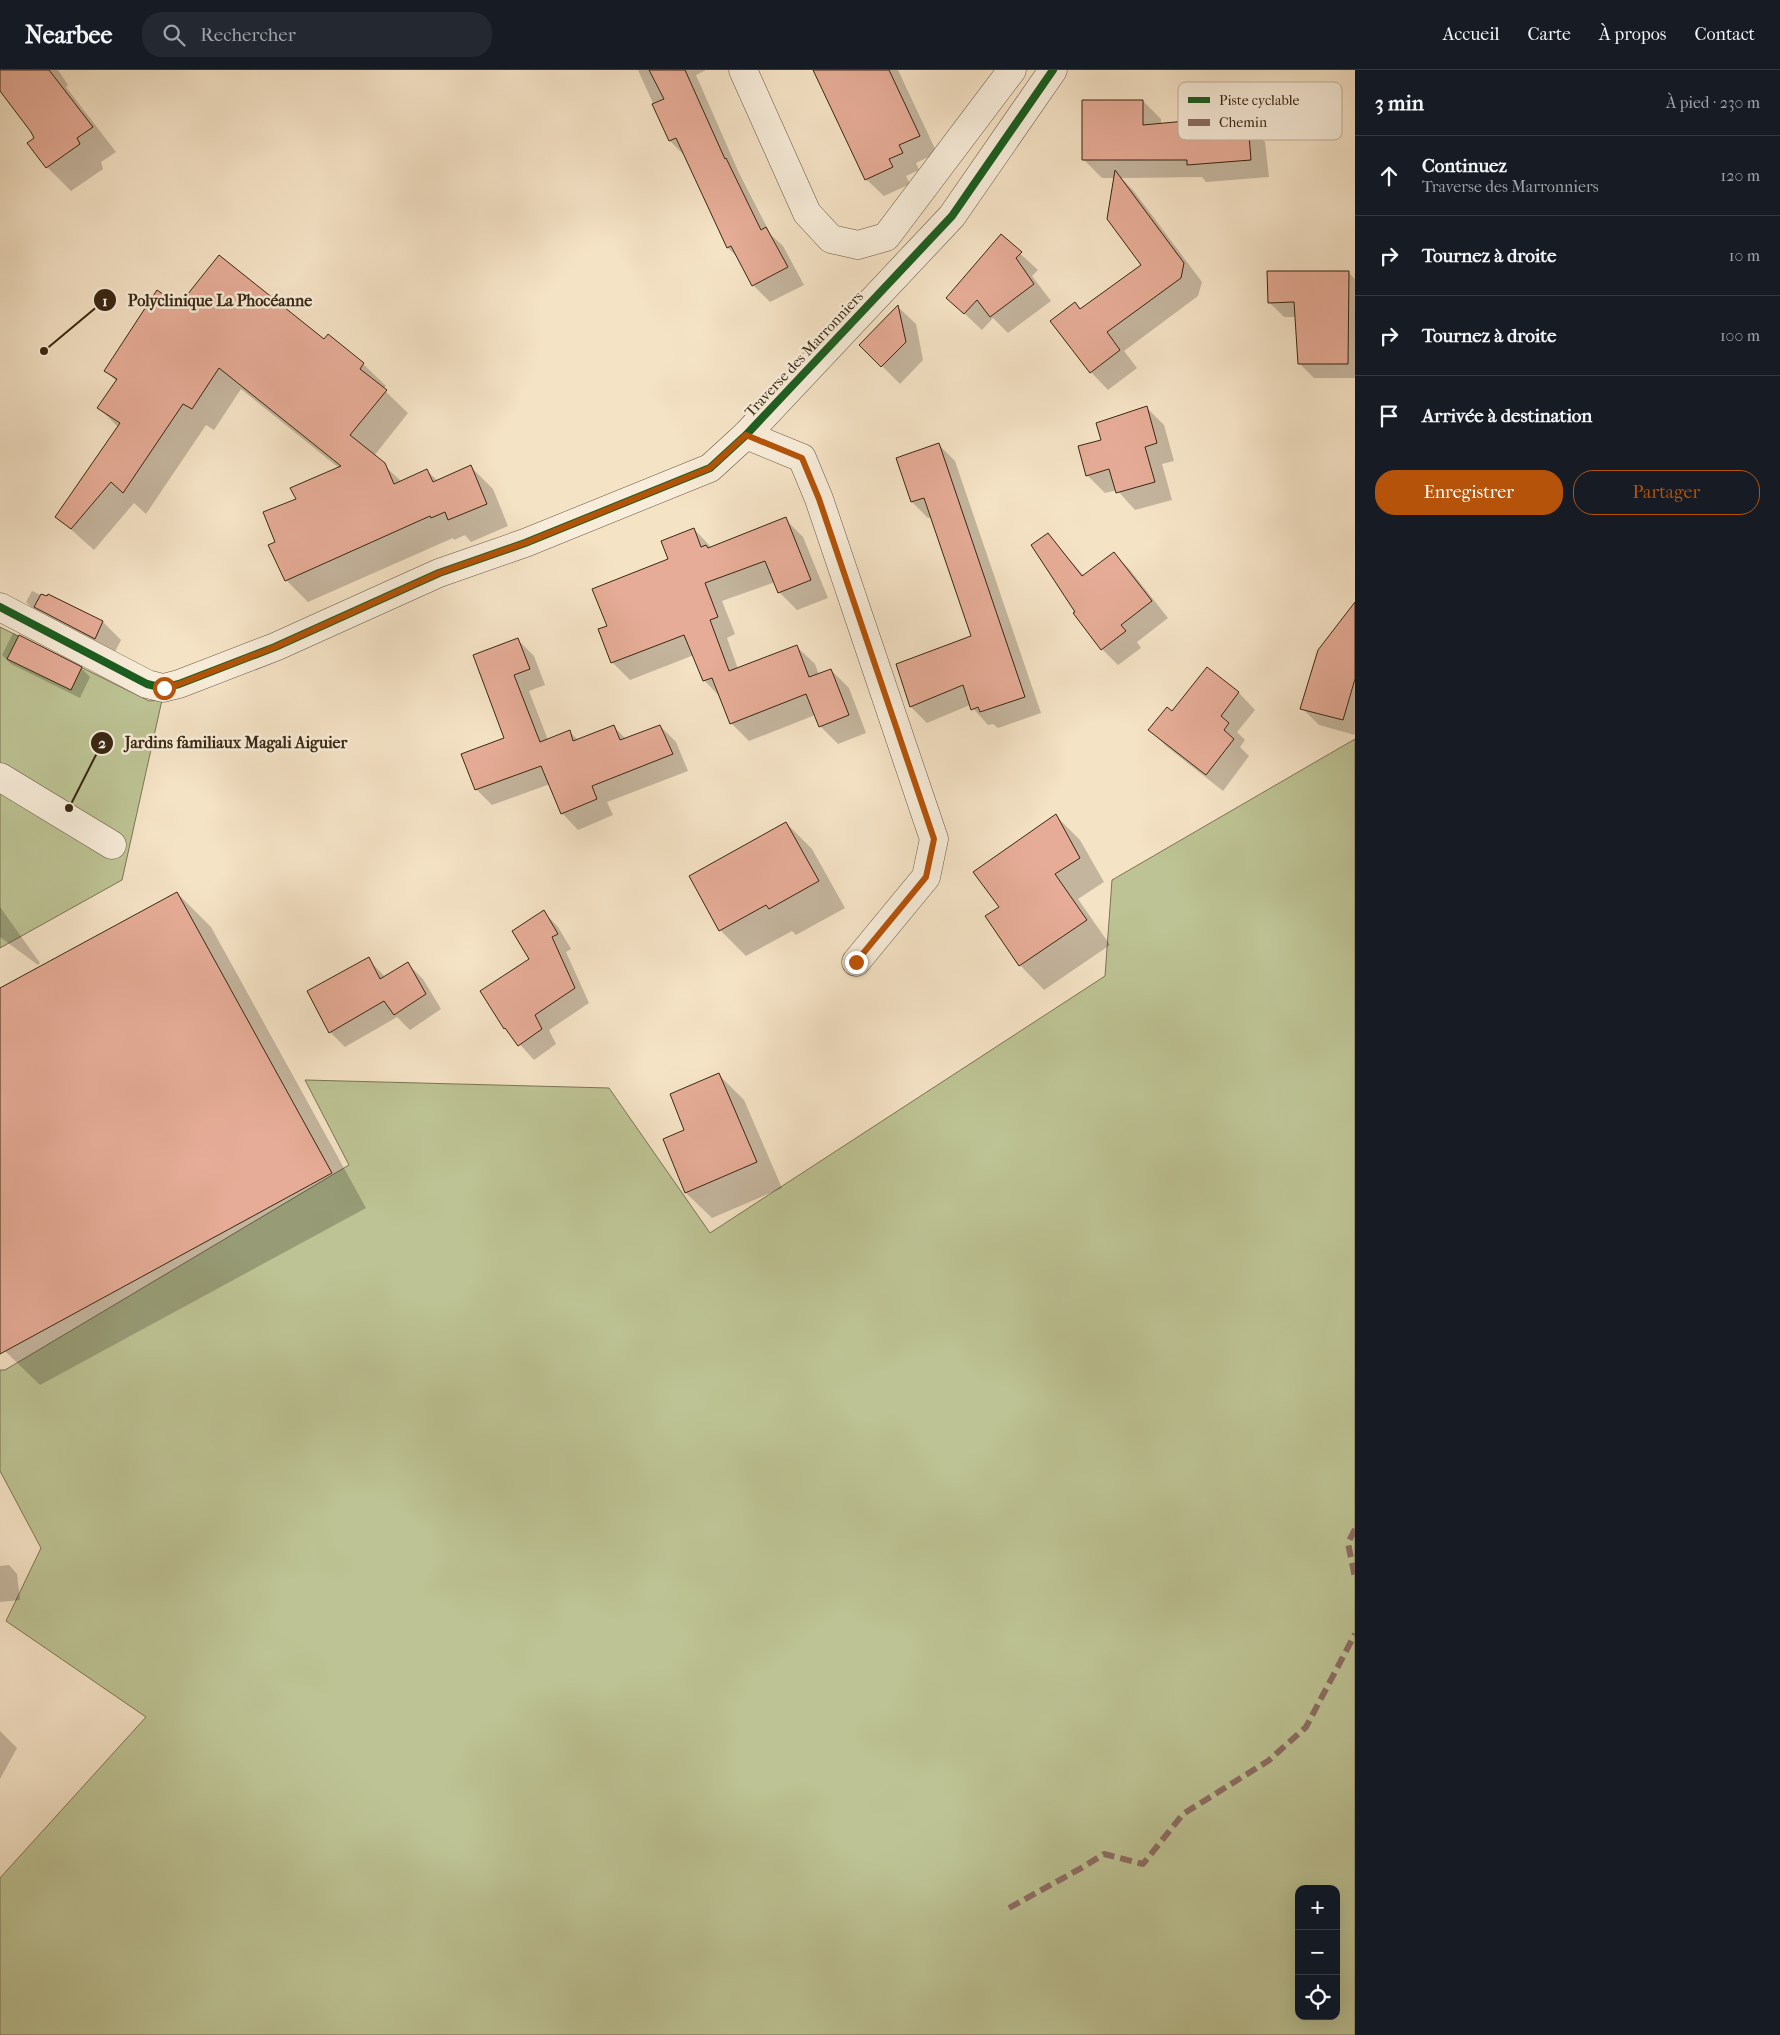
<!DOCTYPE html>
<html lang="fr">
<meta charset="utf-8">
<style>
:root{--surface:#171b24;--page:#242831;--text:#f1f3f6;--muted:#9ea1a6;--line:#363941;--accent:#b45309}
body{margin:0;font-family:"IM FELL French Canon",serif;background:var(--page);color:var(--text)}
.controls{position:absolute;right:15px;bottom:15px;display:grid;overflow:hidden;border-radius:10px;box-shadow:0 5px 20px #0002}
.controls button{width:45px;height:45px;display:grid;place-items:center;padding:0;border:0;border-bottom:1px solid var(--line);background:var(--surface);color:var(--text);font:25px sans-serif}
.stop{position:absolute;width:15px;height:15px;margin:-11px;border:4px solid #b45309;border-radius:50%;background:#fff}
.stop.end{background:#b45309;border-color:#fff;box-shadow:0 1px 5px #0008}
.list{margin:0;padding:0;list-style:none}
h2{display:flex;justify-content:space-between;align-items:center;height:65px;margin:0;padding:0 20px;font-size:21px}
h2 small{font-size:16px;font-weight:400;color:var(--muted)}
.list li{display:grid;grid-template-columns:32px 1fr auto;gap:15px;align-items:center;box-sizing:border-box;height:80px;padding:0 20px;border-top:1px solid var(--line)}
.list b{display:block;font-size:19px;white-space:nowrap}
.list p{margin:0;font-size:16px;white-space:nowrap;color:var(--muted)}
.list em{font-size:16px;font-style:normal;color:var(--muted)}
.actions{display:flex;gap:10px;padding:15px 20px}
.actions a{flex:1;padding:11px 0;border:1px solid var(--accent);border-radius:20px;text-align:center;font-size:18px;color:var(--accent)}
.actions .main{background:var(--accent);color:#fff}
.icon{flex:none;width:28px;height:28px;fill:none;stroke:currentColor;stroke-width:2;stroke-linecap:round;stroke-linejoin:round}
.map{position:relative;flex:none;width:1355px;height:1965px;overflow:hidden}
header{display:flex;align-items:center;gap:30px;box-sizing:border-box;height:70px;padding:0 25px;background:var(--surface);border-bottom:1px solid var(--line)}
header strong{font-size:24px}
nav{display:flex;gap:28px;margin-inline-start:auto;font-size:18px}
.search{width:350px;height:45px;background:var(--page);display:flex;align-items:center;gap:12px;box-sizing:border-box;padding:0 18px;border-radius:20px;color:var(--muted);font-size:19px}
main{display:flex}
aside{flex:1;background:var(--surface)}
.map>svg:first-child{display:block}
</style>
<header>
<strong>Nearbee</strong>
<div class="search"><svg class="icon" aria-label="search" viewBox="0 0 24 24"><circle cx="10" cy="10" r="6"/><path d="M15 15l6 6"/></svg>Rechercher</div>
<nav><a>Accueil</a><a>Carte</a><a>À propos</a><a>Contact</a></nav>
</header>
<main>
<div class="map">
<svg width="1355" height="1965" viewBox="0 0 1355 1965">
<rect width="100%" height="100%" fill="#f5e3c6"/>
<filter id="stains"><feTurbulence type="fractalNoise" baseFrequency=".004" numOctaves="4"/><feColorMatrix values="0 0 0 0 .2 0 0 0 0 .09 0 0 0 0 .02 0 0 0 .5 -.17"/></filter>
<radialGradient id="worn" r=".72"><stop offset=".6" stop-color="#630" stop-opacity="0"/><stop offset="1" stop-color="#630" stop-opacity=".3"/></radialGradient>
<!-- green -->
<g fill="#bdc394" stroke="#7b7553" fill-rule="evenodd">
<path d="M 0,557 L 149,631 L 162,630 L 122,810 L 0,878 Z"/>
<path d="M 1355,669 L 1355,1965 L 0,1965 L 0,1808 L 146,1647 L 6,1551 L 41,1478 L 0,1401 L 0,1300 L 5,1300 L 349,1095 L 305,1010 L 609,1018 L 710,1163 L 1105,906 L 1112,810 ZM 1299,1819 L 1336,1819 L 1336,1946 L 1299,1946 Z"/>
</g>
<!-- shadow -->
<g fill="#0003">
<path d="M 0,0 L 58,0 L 68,15 L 66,17 L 116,82 L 101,92 L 103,99 L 71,121 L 47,97 L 35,68 L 0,19 Z"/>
<path d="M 638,0 L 706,0 L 696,5 L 739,103 L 771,165 L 783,176 L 804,215 L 770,232 L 753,215 L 740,190 L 728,178 L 685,86 L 670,71 Z"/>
<path d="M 817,0 L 898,0 L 937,83 L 916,93 L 919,100 L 906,106 L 910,114 L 884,126 L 866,109 Z"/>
<path d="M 1143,31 L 1161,49 L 1161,55 L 1228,49 L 1236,56 L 1247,55 L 1265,72 L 1269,107 L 1206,112 L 1202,107 L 1121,108 L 1133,120 L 1202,212 L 1198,226 L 1124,281 L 1137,298 L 1108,320 L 1091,302 L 1075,233 L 1082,240 L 1143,195 L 1115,108 L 1102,108 L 1084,90 Z"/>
<path d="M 1001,166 L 1038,200 L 1032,206 L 1051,231 L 1008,263 L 993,248 L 982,260 L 948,228 Z"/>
<path d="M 1348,202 L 1355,209 L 1355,308 L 1314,308 L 1299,293 L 1296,247 L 1284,247 L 1269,232 Z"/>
<path d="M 179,236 L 325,271 L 328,266 L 363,294 L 386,316 L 383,319 L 408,343 L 374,386 L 402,412 L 427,401 L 438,411 L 471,397 L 493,419 L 508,456 L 471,472 L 465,465 L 454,470 L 453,468 L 308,532 L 286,510 L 277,473 L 297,429 L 339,398 L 241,319 L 214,360 L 206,355 L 146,444 L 134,433 L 94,480 L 57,447 L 118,357 L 99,338 L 117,312 L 106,301 Z"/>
<path d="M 898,237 L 916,254 L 923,290 L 900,314 L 861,275 Z"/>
<path d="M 1146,337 L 1164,355 L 1174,391 L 1162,394 L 1172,430 L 1135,440 L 1117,420 L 1105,423 L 1087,405 Z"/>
<path d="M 938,374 L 955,391 L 1041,643 L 998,658 L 993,654 L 988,655 L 970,635 L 927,653 L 911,637 L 897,595 L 973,567 L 932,447 L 928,448 L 912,432 L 898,389 Z"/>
<path d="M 785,449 L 803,467 L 828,528 L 797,540 L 779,522 L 775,512 L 722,531 L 735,564 L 727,568 L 738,599 L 797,577 L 815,594 L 819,605 L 831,600 L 849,618 L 866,663 L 838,674 L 820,656 L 815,645 L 749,671 L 731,653 L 721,628 L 704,610 L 694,585 L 630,610 L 612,592 L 608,556 L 670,490 L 694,459 L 712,478 Z"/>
<path d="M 1048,465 L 1084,506 L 1114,483 L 1130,500 L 1168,548 L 1137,572 L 1141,578 L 1118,595 L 1102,579 L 1077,543 Z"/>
<path d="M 32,521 L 47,528 L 49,525 L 103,552 L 121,570 L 113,586 L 44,550 L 26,532 Z"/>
<path d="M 1355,552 L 1355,665 L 1319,655 L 1302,638 Z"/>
<path d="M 13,563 L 81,598 L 90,607 L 80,628 L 11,594 L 2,585 Z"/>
<path d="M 518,570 L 534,586 L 545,615 L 529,621 L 548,670 L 569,661 L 578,670 L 613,656 L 626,669 L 660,656 L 676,672 L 688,701 L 607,732 L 613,745 L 578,760 L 562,743 L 550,714 L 492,735 L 476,719 L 506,669 Z"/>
<path d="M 1207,598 L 1239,623 L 1255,640 L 1237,662 L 1245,670 L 1240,677 L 1249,686 L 1223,721 L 1166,676 L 1150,660 L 1172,643 Z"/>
<path d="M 1056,746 L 1080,770 L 1104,812 L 1078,829 L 1110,875 L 1044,920 L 1020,895 L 987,847 L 1001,838 Z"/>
<path d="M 786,753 L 812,779 L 845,838 L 796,865 L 792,861 L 746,886 L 720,860 Z"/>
<path d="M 177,823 L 211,857 L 366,1138 L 40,1315 L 5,1281 L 0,1271 L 0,920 Z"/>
<path d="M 0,837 L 40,893 L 38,895 L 0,867 Z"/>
<path d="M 544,842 L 558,857 L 571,879 L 566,882 L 589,933 L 549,960 L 556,974 L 534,990 L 505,958 L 530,890 Z"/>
<path d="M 368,889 L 386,908 L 408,894 L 423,909 L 441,939 L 410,960 L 397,947 L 345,977 L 330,962 Z"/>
<path d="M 719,1005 L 744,1030 L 782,1118 L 712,1148 L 686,1123 L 665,1069 L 686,1060 Z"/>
<path d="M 9,1495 L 17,1504 L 20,1530 L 0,1532 L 0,1496 Z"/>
<path d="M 0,1661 L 17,1678 L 0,1709 Z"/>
</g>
<!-- building -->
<g fill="#e6ac97" stroke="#392712">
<path d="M 0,0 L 49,0 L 93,57 L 77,68 L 80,74 L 46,98 L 27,73 L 34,68 L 31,62 L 0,21 Z"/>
<path d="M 649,0 L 685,0 L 725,89 L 726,88 L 761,160 L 766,157 L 788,197 L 752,216 L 731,176 L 727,178 L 676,68 L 669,71 L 652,34 L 664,29 Z"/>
<path d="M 813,0 L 889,0 L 920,66 L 899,75 L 903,83 L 889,89 L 893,97 L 865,110 Z"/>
<path d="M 1082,30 L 1143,30 L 1143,55 L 1229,47 L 1229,55 L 1248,53 L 1251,90 L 1187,95 L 1187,90 L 1082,90 Z"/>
<path d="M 1115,100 L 1184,193 L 1181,208 L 1107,262 L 1120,280 L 1090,303 L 1050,251 L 1075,232 L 1080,239 L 1141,195 L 1107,149 Z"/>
<path d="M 1001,164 L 1022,182 L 1016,188 L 1034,214 L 990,247 L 977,230 L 964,244 L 946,228 Z"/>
<path d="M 219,185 L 324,269 L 328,264 L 364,293 L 360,299 L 387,320 L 350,365 L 385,393 L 394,414 L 427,399 L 433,412 L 471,395 L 487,434 L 448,450 L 445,442 L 431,448 L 430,446 L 285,511 L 268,475 L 275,472 L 263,442 L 296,429 L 290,418 L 341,396 L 219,298 L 192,339 L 183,334 L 123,423 L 111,412 L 71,459 L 55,447 L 120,353 L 97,338 L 117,309 L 104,301 L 157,220 L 179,235 Z"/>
<path d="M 1267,201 L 1349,201 L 1348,294 L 1298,294 L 1294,232 L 1268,233 Z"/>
<path d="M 898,235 L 906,272 L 881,297 L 859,275 Z"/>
<path d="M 1147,336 L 1157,373 L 1145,377 L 1155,412 L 1116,423 L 1109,399 L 1086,406 L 1078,376 L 1101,370 L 1096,353 Z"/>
<path d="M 939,373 L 1025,627 L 980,642 L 978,637 L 971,640 L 963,615 L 910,637 L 896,594 L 971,566 L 924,428 L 911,432 L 896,388 Z"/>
<path d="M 786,447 L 811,510 L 778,523 L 765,491 L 705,513 L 718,547 L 710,550 L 729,601 L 797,575 L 809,607 L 831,599 L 849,645 L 819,657 L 806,624 L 730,654 L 712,608 L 703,611 L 684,565 L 611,593 L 598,559 L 607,556 L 592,519 L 668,489 L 661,471 L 694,458 L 701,477 L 706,475 L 708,478 Z"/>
<path d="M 1048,463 L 1082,506 L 1114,482 L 1152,531 L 1121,555 L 1126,561 L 1101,580 L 1073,543 L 1075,542 L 1031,475 Z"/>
<path d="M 41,524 L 47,526 L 48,524 L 103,551 L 95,569 L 34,537 Z"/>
<path d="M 1355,532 L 1355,609 L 1343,650 L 1300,639 L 1318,580 Z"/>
<path d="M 19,565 L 82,597 L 71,620 L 7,589 Z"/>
<path d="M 518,568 L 530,599 L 514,605 L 540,672 L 570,660 L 573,671 L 614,655 L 620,670 L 660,655 L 673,684 L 592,716 L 597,729 L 561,744 L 541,696 L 475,720 L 461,684 L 504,668 L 473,585 Z"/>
<path d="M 1207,597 L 1239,622 L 1221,646 L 1229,653 L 1224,660 L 1234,669 L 1206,705 L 1148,660 L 1167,637 L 1172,641 Z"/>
<path d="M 1056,744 L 1080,788 L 1055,804 L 1087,850 L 1019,896 L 985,846 L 999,837 L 973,802 Z"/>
<path d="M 786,752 L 819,811 L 769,839 L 766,835 L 719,861 L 689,806 Z"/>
<path d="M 177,822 L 332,1103 L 0,1284 L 0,918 Z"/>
<path d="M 544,840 L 558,864 L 552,867 L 575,918 L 535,945 L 542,959 L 518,976 L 505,958 L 504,959 L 480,921 L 529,889 L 512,861 Z"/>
<path d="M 369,887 L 380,909 L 408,892 L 426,924 L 394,945 L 384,931 L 329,963 L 307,921 Z"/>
<path d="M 719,1003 L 757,1092 L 685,1123 L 663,1069 L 684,1060 L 670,1024 Z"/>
</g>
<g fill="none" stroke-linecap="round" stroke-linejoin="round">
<defs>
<g id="minor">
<path d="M 743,0 L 807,143 L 831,169 L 858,175 L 886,167 L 1012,0"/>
<path d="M 746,365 L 802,388 L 819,429 L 934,769 L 926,807 L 856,892"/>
<path d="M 0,537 L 147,614 L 163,618 L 179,614 L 275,577 L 439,503 L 525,473 L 710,398 L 746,365 L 952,146 L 1053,0"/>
<path d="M 0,707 L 112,775"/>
</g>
</defs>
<!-- minor casing -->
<use href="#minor" stroke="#68563f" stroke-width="29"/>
<!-- minor -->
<use href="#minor" stroke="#f8edda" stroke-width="28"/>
<!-- quiet -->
<g stroke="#8d6e63" stroke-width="6" stroke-dasharray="12 6" stroke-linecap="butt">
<path d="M 1355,1459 L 1348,1473 L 1355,1508"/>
<path d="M 1009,1838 L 1083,1797 L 1104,1784 L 1143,1794 L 1183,1744 L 1268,1691 L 1306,1657 L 1355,1564"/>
</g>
<defs>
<path id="cycleway" d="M 0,537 L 147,614 L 163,618 L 179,614 L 275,577 L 439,503 L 525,473 L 710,398 L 746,365 L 952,146 L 1053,0"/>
</defs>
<!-- cycleway casing -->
<use href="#cycleway" stroke="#f8edda" stroke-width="11"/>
<!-- cycleway -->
<use href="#cycleway" stroke="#1b5e20" stroke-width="8"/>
</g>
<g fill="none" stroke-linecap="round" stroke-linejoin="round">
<!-- route -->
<path stroke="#b45309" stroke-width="6" d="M 164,618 L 179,614 L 275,577 L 439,503 L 525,473 L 710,398 L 746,365 L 802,388 L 819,429 L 934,769 L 926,807 L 856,892"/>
</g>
<g text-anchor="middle" stroke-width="5" stroke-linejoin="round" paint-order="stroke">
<!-- street labels -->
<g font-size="15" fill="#392712" stroke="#f8edda">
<text transform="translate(804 284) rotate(-47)" y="5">Traverse des Marronniers</text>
</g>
</g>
<!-- legend -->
<rect x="1178" y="12" width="164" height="58" rx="8" fill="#f8edda" stroke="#bfb29e" stroke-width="1"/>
<rect x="1188" y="27" width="22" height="6" fill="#1b5e20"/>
<rect x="1188" y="49" width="22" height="7" fill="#8d6e63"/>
<g font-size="14" fill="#392712">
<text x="1219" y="35">Piste cyclable</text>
<text x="1219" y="57">Chemin</text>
</g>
<!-- callouts -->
<path fill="none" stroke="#392712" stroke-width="2" d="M44 281L105 230M69 738L102 673"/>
<g fill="#392712" stroke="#f8edda" stroke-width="2">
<circle cx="44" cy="281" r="5"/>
<circle cx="69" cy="738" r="5"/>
<circle cx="105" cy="230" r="12"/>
<circle cx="102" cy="673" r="12"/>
</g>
<g font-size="15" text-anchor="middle" font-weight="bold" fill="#fff">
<text x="105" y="236">1</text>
<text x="102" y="678">2</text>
</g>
<g font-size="16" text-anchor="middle" font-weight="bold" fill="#392712" stroke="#f8edda" stroke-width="5" stroke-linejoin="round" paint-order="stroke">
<text x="220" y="236">Polyclinique La Phocéanne</text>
<text x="236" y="678">Jardins familiaux Magali Aiguier</text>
</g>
<rect width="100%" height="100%" filter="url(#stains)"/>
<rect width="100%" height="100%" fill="url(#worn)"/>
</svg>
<div class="controls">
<button>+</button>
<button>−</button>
<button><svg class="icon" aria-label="locate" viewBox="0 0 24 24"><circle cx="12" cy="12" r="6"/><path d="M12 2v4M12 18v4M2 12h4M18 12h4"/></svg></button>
</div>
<div class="stop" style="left:164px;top:618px"></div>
<div class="stop end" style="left:856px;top:892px"></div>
</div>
<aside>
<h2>3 min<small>À pied · 230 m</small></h2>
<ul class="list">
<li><svg class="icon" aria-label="ahead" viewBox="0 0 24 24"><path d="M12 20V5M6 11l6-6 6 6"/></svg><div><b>Continuez</b><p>Traverse des Marronniers</p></div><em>120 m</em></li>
<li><svg class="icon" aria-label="right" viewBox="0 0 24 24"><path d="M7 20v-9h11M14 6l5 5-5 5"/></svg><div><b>Tournez à droite</b></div><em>10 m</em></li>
<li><svg class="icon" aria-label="right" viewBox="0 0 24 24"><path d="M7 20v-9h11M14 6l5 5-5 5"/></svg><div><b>Tournez à droite</b></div><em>100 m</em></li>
<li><svg class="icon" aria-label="arrive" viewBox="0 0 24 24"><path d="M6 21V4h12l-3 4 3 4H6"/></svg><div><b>Arrivée à destination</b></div></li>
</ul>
<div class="actions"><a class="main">Enregistrer</a><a>Partager</a></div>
</aside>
</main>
